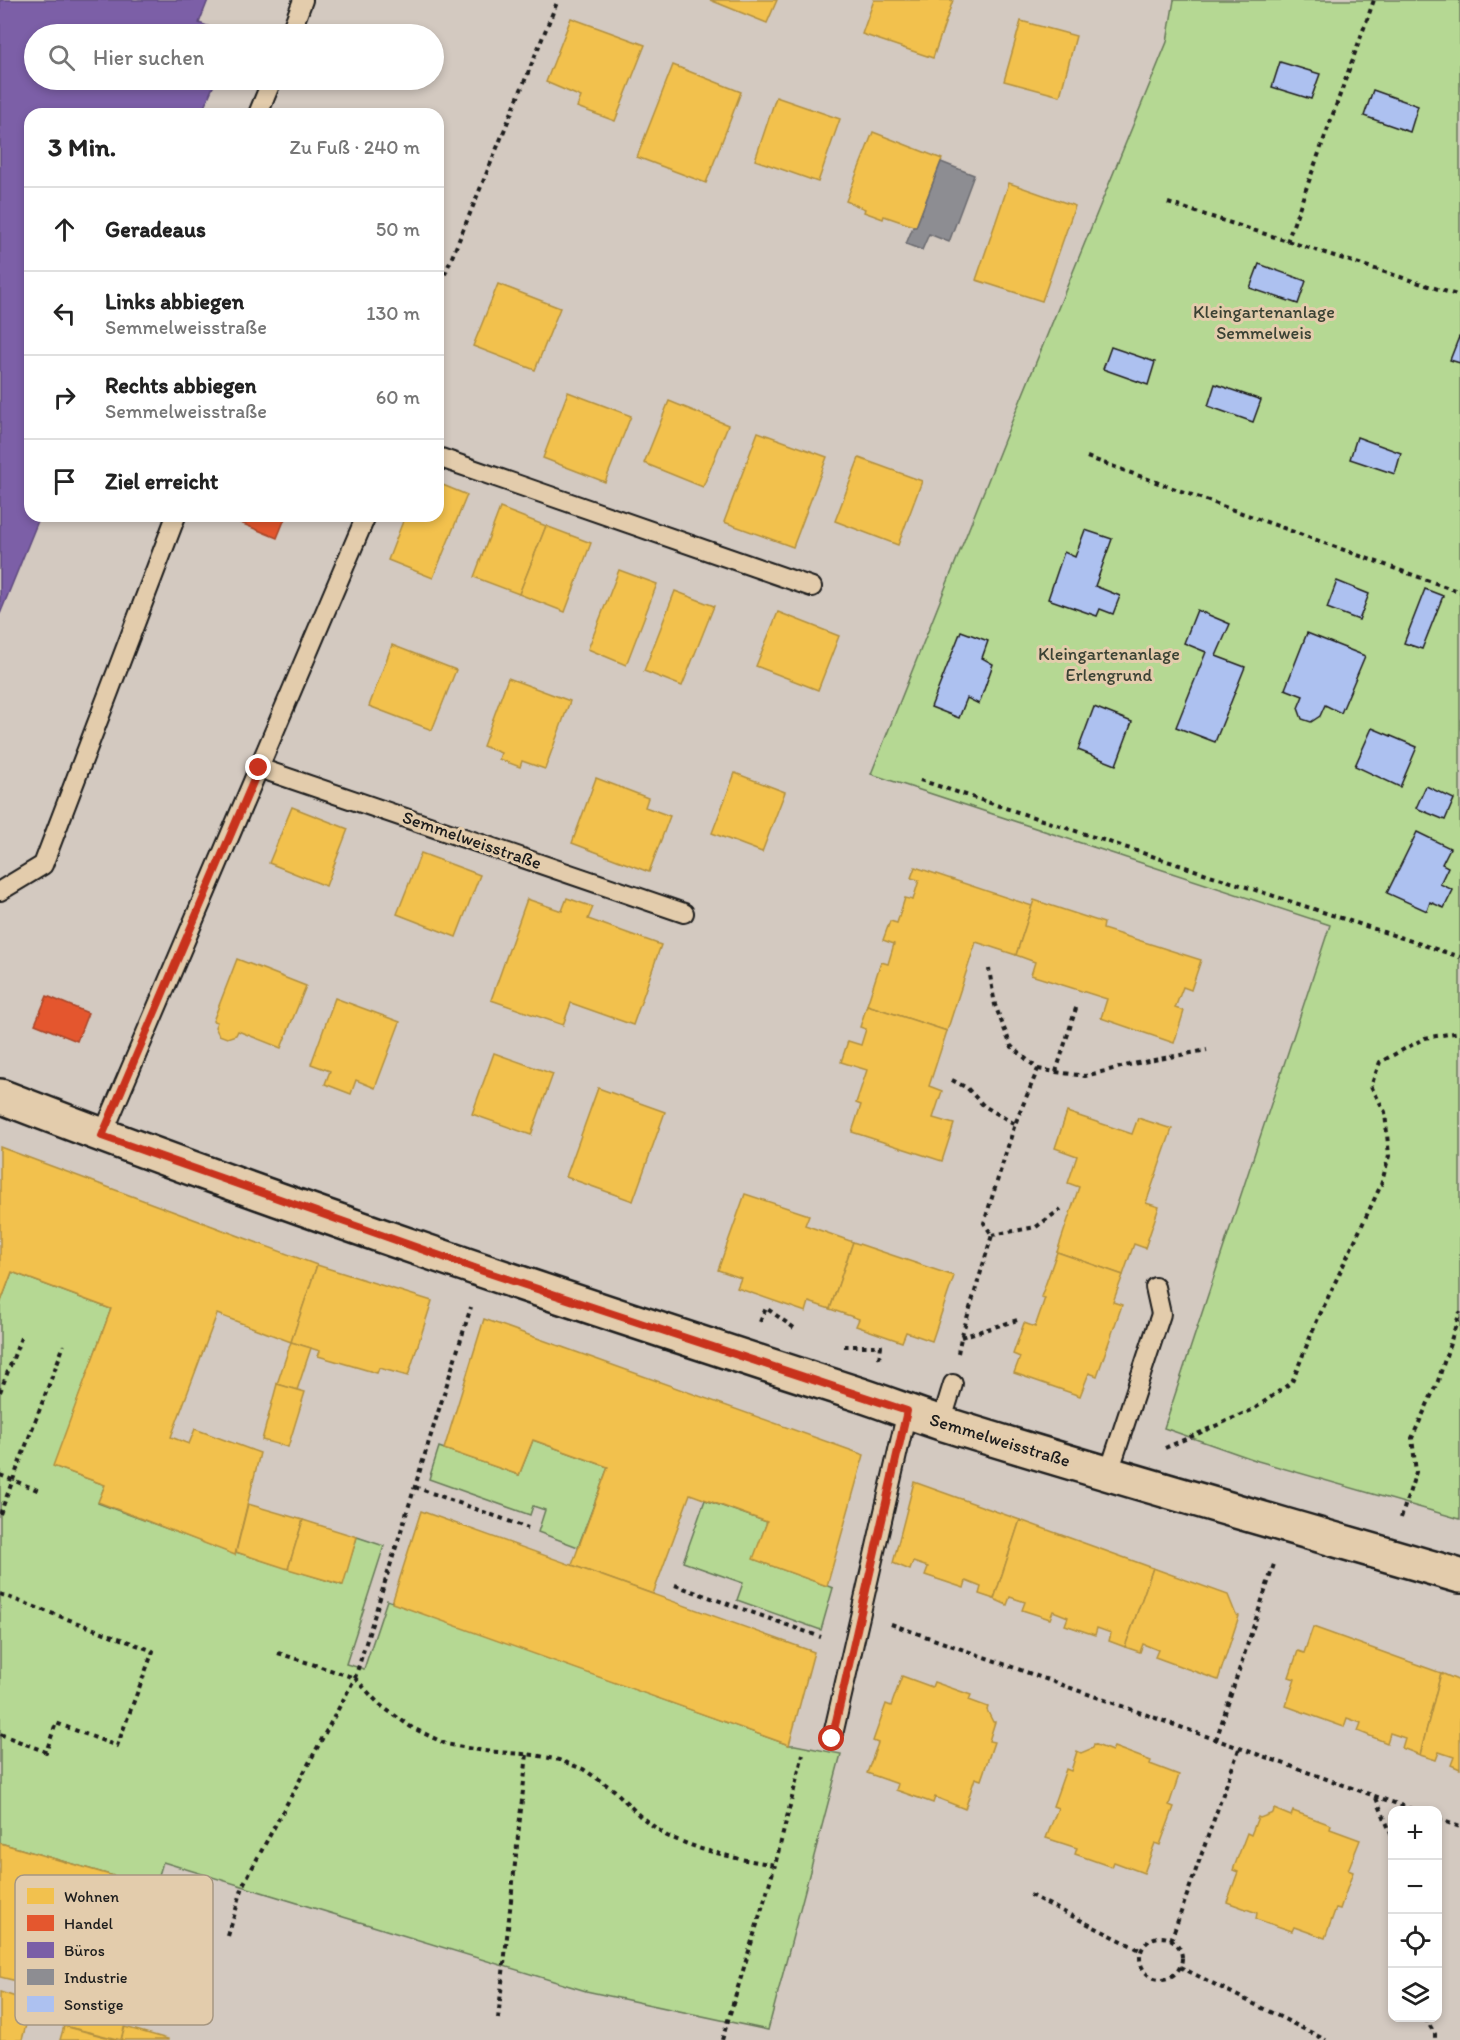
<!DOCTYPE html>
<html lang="de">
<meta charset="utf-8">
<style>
:root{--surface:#fff;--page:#f2f2f2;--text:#222;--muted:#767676;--line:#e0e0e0}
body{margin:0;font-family:Itim,sans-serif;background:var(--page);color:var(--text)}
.controls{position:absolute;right:18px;bottom:18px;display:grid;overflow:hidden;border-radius:12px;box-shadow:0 3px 9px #0003}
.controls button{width:54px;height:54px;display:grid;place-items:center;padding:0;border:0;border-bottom:2px solid var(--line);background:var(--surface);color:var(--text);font:30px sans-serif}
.stop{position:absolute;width:18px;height:18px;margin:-14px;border:4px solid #c8321e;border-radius:50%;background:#fff}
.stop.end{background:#c8321e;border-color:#fff;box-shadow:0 2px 6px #0008}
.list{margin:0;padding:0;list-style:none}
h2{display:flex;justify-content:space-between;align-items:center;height:78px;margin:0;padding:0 24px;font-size:26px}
h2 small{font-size:20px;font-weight:400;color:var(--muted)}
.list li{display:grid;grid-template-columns:39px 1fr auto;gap:18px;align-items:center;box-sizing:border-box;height:84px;padding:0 24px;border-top:2px solid var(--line)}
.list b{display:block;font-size:22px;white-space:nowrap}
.list p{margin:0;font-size:20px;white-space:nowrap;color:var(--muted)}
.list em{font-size:20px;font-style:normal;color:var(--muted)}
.icon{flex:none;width:33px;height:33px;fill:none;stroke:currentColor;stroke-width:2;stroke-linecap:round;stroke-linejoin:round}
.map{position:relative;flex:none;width:1460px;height:2040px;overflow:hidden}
.search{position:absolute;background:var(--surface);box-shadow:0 3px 9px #0003;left:24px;top:24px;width:420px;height:66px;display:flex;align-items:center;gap:15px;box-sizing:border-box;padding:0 21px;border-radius:33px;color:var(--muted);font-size:22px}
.panel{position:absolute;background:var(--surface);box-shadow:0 3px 9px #0003;left:24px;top:108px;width:420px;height:414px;border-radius:18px}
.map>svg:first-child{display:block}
</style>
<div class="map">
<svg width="1460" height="2040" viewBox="0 0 1460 2040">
<rect width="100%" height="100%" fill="#d3c9c0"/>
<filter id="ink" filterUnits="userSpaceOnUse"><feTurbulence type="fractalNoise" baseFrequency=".0167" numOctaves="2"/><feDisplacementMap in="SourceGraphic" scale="12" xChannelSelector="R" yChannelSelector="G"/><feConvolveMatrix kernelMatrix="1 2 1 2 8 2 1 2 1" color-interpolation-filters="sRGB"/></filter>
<g filter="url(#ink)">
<!-- green -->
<g fill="#b5d893" stroke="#687a58" stroke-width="1.5">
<path d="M 1174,0 L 1460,0 L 1460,1519 L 1258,1461 L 1164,1428 L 1330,925 L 871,774 L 1005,438 L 1167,42 Z"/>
<path d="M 12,1272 L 111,1309 L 54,1466 L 105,1485 L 98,1503 L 235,1554 L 236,1552 L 342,1585 L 357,1537 L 384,1546 L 346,1664 L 364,1669 L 387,1600 L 789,1745 L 795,1745 L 841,1754 L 768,2030 L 586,1991 L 163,1862 L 155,1888 L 0,1843 L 0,1304 Z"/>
<path d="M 533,1440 L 608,1467 L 578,1547 L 538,1532 L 545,1510 L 533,1506 L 530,1515 L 429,1479 L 439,1447 L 519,1475 Z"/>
<path d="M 705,1500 L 767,1522 L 754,1559 L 833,1588 L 821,1630 L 737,1600 L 743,1583 L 683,1562 Z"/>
</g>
<!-- homes -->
<g fill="#f2c14e" stroke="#b2903f" stroke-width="1.5">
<path d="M 710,0 L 777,0 L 767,23 Z"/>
<path d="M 874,0 L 953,0 L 933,58 L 862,34 Z"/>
<path d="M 571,18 L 645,45 L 615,121 L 577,107 L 581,97 L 546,82 Z"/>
<path d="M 1021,21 L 1076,36 L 1060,96 L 1004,81 Z"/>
<path d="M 673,65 L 741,92 L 706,183 L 637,157 Z"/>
<path d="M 776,97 L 840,119 L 818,182 L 755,160 Z"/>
<path d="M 873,132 L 942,159 L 916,227 L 884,216 L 883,219 L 864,212 L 865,209 L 846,201 Z"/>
<path d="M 1009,183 L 1075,206 L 1042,301 L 976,280 Z"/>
<path d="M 498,284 L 560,308 L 535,370 L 473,346 Z"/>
<path d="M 568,392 L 631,416 L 605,482 L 543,458 Z"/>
<path d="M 669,401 L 728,425 L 703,487 L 644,463 Z"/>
<path d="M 758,432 L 827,457 L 793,547 L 724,522 Z"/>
<path d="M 859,458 L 922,481 L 898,545 L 835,521 Z"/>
<path d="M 438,483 L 467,495 L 433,578 L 388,560 L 405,516 L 438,516 Z"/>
<path d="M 500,508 L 546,526 L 519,594 L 474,577 Z"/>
<path d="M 546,526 L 591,543 L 565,612 L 519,594 Z"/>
<path d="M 619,570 L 657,584 L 626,665 L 588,649 Z"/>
<path d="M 675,591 L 714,606 L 682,686 L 644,671 Z"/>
<path d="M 778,612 L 839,636 L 818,690 L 756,666 Z"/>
<path d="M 392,645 L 456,670 L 432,730 L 369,706 Z"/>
<path d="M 508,678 L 570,701 L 545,769 L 522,761 L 520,767 L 499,759 L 501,753 L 483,746 Z"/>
<path d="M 735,773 L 785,792 L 762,852 L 712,833 Z"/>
<path d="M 596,778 L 648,798 L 645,807 L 670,816 L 649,872 L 572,843 Z"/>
<path d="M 292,807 L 348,829 L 326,886 L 269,863 Z"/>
<path d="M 421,853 L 480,875 L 456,937 L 397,914 Z"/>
<path d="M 915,867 L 1032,906 L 1016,955 L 976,942 L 947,1031 L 867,1005 L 881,962 L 888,964 L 894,944 L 883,940 L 890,921 L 897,923 L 905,898 L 913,900 L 919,880 L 911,878 Z"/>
<path d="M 567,898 L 593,907 L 588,919 L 661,945 L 633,1025 L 571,1003 L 563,1025 L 491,1000 L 527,899 L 562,911 Z"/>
<path d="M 1034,900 L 1104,923 L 1103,929 L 1201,960 L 1191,990 L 1183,987 L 1175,1008 L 1184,1011 L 1174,1043 L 1101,1018 L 1107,999 L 1031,975 L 1035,962 L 1016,955 Z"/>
<path d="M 237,959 L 306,986 L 281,1048 L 238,1031 L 236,1035 L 227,1038 L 219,1035 L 215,1027 L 217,1022 L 213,1021 Z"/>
<path d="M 335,998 L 400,1022 L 375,1088 L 356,1080 L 351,1094 L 325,1084 L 330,1071 L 311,1064 Z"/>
<path d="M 867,1005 L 947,1031 L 929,1086 L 942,1091 L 933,1118 L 954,1124 L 942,1161 L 852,1132 L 861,1105 L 856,1103 L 867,1070 L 841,1062 L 848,1041 L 861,1045 L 866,1029 L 860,1027 Z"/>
<path d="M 494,1053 L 553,1074 L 531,1135 L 472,1114 Z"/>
<path d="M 598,1088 L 665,1112 L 633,1201 L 566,1177 Z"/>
<path d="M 1067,1112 L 1132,1134 L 1138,1118 L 1172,1129 L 1146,1203 L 1159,1207 L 1145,1248 L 1134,1244 L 1123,1275 L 1057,1252 L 1079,1187 L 1068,1183 L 1077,1156 L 1055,1148 Z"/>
<path d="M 0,1147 L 317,1265 L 291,1342 L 217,1314 L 171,1437 L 189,1444 L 195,1429 L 260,1453 L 235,1555 L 98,1502 L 105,1485 L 53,1466 L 111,1309 L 12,1272 L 0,1304 Z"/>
<path d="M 745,1194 L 809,1215 L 805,1225 L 853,1242 L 830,1309 L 809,1302 L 806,1312 L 737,1288 L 741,1278 L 718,1270 Z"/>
<path d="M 853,1242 L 954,1276 L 932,1341 L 906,1332 L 902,1342 L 856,1326 L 859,1319 L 830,1309 Z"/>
<path d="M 1057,1252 L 1123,1275 L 1113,1302 L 1122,1305 L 1097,1376 L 1089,1373 L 1080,1396 L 1014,1373 L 1020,1357 L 1013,1354 L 1024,1323 L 1035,1327 L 1045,1298 L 1041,1297 Z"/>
<path d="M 317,1265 L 432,1301 L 408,1376 L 379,1368 L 377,1373 L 318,1356 L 320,1351 L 291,1342 Z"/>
<path d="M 484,1319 L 864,1455 L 827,1586 L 753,1559 L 767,1522 L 690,1494 L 653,1594 L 572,1565 L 608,1467 L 533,1440 L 519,1475 L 444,1449 Z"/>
<path d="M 291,1342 L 311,1348 L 297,1390 L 277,1384 Z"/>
<path d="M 277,1384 L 305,1392 L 288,1447 L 262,1440 Z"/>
<path d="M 914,1482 L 1020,1520 L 994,1599 L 979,1594 L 981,1587 L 966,1581 L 964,1588 L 925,1575 L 928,1567 L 913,1562 L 910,1570 L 893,1563 Z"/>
<path d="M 248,1504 L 303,1520 L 288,1569 L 236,1552 Z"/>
<path d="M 421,1511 L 814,1652 L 789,1745 L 392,1603 Z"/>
<path d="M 303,1520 L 357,1537 L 343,1585 L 288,1569 Z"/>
<path d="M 1020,1520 L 1153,1568 L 1125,1647 L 1109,1641 L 1111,1633 L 1097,1628 L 1095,1635 L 1065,1625 L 1068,1617 L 1053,1611 L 1050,1619 L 1022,1610 L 1025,1602 L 1010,1597 L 1007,1605 L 994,1599 Z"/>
<path d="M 1153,1568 L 1228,1595 L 1236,1615 L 1239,1616 L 1218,1680 L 1155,1657 L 1158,1650 L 1143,1644 L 1140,1652 L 1125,1647 Z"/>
<path d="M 1313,1627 L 1441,1673 L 1420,1755 L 1402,1748 L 1405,1738 L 1390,1733 L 1387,1743 L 1358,1731 L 1361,1723 L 1347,1718 L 1344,1727 L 1286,1706 L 1295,1679 L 1289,1677 L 1298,1651 L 1304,1653 Z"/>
<path d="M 1441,1673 L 1460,1681 L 1460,1769 L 1451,1765 L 1454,1757 L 1439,1752 L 1436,1760 L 1420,1755 Z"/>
<path d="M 902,1676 L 932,1687 L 934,1682 L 971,1695 L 969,1700 L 988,1707 L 987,1710 L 993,1722 L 995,1722 L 989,1741 L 994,1742 L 981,1780 L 975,1778 L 965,1809 L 935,1797 L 933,1803 L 896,1790 L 898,1784 L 867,1773 L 878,1743 L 873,1741 L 886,1704 L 891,1706 Z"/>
<path d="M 1094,1744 L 1112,1751 L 1114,1747 L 1151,1761 L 1150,1764 L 1179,1775 L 1169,1805 L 1174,1807 L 1160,1845 L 1155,1843 L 1144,1873 L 1114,1862 L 1112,1867 L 1075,1854 L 1077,1848 L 1046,1838 L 1058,1808 L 1053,1806 L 1066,1769 L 1071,1771 L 1077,1751 L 1081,1753 L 1093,1748 Z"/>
<path d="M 1274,1809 L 1291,1816 L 1293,1811 L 1331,1825 L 1330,1829 L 1360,1840 L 1348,1870 L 1353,1872 L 1340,1909 L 1336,1908 L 1325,1938 L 1294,1927 L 1292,1931 L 1256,1919 L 1257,1913 L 1227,1902 L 1238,1872 L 1233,1870 L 1247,1833 L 1251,1835 L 1258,1817 L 1260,1818 L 1273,1813 Z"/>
<path d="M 0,1843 L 155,1888 L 142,1955 L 121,2040 L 64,2026 L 94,1910 L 46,1897 L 21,1982 L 0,1977 Z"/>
<path d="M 0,1992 L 32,2002 L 22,2040 L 0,2040 Z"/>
<path d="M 64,2026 L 117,2040 L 60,2040 Z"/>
<path d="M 125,2027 L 168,2039 L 168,2040 L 121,2040 Z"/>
</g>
<!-- shops -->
<g fill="#e4572e" stroke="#a84529" stroke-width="1.5">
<path d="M 232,516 L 286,516 L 277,538 L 231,519 Z"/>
<path d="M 47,996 L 88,1013 L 77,1041 L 35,1024 Z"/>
</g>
<!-- offices -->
<path fill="#7b5ea7" stroke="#5e4a7d" stroke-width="1.5" d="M 0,0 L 208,0 L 199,23 L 229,34 L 34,34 L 34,80 L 216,80 L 201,114 L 30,114 L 30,433 L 27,440 L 30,441 L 30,516 L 40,516 L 0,614 Z"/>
<!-- industry -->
<path fill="#8d8d92" stroke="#6b6b6f" stroke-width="1.5" d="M 941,162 L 974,175 L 949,242 L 929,234 L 922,250 L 906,244 L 913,227 L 916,227 Z"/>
<!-- building -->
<g fill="#adc1f0" stroke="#1c1c1c" stroke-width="1.5">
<path d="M 1280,62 L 1320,74 L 1311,99 L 1272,87 Z"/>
<path d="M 1373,90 L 1418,106 L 1410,132 L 1364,116 Z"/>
<path d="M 1259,264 L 1306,281 L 1298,304 L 1250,288 Z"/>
<path d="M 1459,337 L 1460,337 L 1460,363 L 1450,360 Z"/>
<path d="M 1111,347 L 1155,362 L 1148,385 L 1103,369 Z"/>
<path d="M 1215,384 L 1261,400 L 1253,422 L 1208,406 Z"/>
<path d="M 1357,437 L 1401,453 L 1395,474 L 1350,459 Z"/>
<path d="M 1085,530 L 1112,539 L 1095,586 L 1120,596 L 1113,614 L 1100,609 L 1097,616 L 1048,599 L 1064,552 L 1075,557 Z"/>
<path d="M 1337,581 L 1369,594 L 1359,620 L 1327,608 Z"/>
<path d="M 1425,589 L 1443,596 L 1422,649 L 1404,643 Z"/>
<path d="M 1197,610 L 1230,624 L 1216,656 L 1245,667 L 1215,742 L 1176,727 L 1206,652 L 1184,643 Z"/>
<path d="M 961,631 L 988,641 L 982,658 L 993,664 L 979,704 L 967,698 L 959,718 L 931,707 Z"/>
<path d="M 1307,633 L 1365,656 L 1341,713 L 1325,705 L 1320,716 L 1311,722 L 1302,719 L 1298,708 L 1303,696 L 1285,689 Z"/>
<path d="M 1094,707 L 1132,722 L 1116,765 L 1078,750 Z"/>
<path d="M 1372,728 L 1417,747 L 1400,787 L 1355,766 Z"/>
<path d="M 1426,786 L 1454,799 L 1445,820 L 1416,808 Z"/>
<path d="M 1417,832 L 1450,848 L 1442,864 L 1448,867 L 1440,884 L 1453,890 L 1444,908 L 1430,902 L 1427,911 L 1387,893 Z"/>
</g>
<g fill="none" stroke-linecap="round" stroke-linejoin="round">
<defs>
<g id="service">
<path d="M 290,34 L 303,0"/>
<path d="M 258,114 L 272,80"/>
<path d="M 438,457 L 812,587"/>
<path d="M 259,768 L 684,913"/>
<path d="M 0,891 L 43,865 L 176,516"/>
<path d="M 102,1136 L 366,516"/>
<path d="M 941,1423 L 953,1384"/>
<path d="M 1109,1472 L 1161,1314 L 1155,1287"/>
<path d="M 832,1739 L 907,1411"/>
</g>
<path id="minor" d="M 0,1096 C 283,1206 572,1302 861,1395 C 888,1404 914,1414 941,1423 C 1113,1477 1287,1525 1460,1576"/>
</defs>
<!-- service casing -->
<use href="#service" stroke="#1c1c1c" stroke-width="22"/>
<!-- minor casing -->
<use href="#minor" stroke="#1c1c1c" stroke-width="38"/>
<!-- path -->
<g stroke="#1c1c1c" stroke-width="4" stroke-dasharray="4.5 4.5" stroke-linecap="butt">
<path d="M 1168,203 L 1460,296"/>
<path d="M 1287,242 L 1374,0"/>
<path d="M 438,291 L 558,0"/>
<path d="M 1087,457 L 1460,592"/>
<path d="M 920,780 L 1460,957"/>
<path d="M 1038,1069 L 1056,1072 L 1077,1005"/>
<path d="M 1056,1072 L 1085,1076 L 1133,1064 L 1207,1050"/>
<path d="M 952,1080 L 967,1088 L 984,1106 L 1015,1124"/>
<path d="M 992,1235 L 1036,1227 L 1061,1209"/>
<path d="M 760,1322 L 766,1308 L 797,1330"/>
<path d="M 961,1337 L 1021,1319"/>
<path d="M 844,1346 L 881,1346 L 879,1359"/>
<path d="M 958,1353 L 961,1338 L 992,1235 L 984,1223 L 1015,1124 L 1038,1069 L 1011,1046 L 995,1005 L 989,969"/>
<path d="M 0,1392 L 22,1335"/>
<path d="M 1165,1448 L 1254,1409 L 1292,1382 L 1315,1325 L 1381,1185 L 1389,1156 L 1385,1112 L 1371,1086 L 1380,1062 L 1425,1038 L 1460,1032"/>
<path d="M 0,1475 L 40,1491"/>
<path d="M 415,1487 L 528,1528"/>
<path d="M 0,1514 L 64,1345"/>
<path d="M 1401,1518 L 1416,1472 L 1412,1438 L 1438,1381 L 1460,1312"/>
<path d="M 675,1585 L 821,1637"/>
<path d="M 0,1594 L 153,1651 L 117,1746 L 56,1723 L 46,1752 L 0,1734"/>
<path d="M 891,1624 L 1414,1810"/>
<path d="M 278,1653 L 355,1678 L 380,1705 L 411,1727 L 446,1744 L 484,1751 L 535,1755 L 559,1760 L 583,1769 L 614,1790 L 641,1817 L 667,1836 L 701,1849 L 740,1859 L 775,1865 L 803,1754"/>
<path d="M 1216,1740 L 1274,1564"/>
<path d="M 1376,1798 L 1392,1836"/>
<path d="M 1438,1819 L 1460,1827"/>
<path d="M 1030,1895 L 1142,1951"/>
<path d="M 228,1936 L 244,1883 L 355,1678 L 471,1307"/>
<circle cx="1161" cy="1958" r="21"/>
<path d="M 1171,1940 L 1239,1749"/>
<path d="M 1180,1967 L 1326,2040"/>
<path d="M 1425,2018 L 1435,2034 L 1435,2040"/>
<path d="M 498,2019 L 527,1754"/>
<path d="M 722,2040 L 775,1865"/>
</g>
<!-- service -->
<use href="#service" stroke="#e3ccac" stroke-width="18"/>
<!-- minor -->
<use href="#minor" stroke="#e3ccac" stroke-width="33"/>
</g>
</g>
<g fill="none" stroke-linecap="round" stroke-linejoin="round" filter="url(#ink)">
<!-- route -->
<path stroke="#c8321e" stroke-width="8" d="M 259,768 L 102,1136 L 483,1271 L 907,1411 L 832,1739"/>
</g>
<g text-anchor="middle" stroke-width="6" stroke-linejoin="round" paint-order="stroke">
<!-- park labels -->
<g font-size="18" fill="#3b4234" stroke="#e3ccac">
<text x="1264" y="318">Kleingartenanlage<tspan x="1264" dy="21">Semmelweis</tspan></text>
<text x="1109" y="660">Kleingartenanlage<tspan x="1109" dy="21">Erlengrund</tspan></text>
</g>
<!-- street labels -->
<g font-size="18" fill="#1c1c1c" stroke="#e3ccac">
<text transform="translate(472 840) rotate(19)" y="6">Semmelweisstraße</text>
<text transform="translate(1000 1440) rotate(17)" y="6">Semmelweisstraße</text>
</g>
</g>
<!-- legend -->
<rect x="15" y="1875" width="198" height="150" rx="9" fill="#e3ccac" stroke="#a79781" stroke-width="1.5"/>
<rect x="27" y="1888" width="27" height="16" fill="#f2c14e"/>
<rect x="27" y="1915" width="27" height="16" fill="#e4572e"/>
<rect x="27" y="1942" width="27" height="16" fill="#7b5ea7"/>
<rect x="27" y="1969" width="27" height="16" fill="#8d8d92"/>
<rect x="27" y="1996" width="27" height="16" fill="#adc1f0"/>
<g font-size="16" fill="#1c1c1c">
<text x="64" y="1902">Wohnen</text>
<text x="64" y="1929">Handel</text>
<text x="64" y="1956">Büros</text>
<text x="64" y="1983">Industrie</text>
<text x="64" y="2010">Sonstige</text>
</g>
</svg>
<div class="controls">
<button>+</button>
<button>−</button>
<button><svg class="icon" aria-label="locate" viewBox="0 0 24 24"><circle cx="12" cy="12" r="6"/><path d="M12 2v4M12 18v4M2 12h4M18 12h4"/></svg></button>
<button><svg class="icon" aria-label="layers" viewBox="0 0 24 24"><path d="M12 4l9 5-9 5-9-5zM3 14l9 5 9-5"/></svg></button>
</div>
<div class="stop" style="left:832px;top:1739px"></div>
<div class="stop end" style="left:259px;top:768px"></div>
<div class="search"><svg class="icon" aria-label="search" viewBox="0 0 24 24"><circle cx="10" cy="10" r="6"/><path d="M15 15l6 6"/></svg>Hier suchen</div>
<section class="panel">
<h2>3 Min.<small>Zu Fuß · 240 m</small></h2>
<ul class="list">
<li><svg class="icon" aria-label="ahead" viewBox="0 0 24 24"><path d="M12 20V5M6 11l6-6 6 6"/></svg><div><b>Geradeaus</b></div><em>50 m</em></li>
<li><svg class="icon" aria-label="left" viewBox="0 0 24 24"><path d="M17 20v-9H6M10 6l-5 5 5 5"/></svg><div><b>Links abbiegen</b><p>Semmelweisstraße</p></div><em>130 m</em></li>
<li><svg class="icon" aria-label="right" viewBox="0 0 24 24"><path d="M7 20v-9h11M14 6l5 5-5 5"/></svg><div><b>Rechts abbiegen</b><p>Semmelweisstraße</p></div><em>60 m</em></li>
<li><svg class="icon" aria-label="arrive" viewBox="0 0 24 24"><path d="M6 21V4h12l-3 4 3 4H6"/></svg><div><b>Ziel erreicht</b></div></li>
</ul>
</section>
</div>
